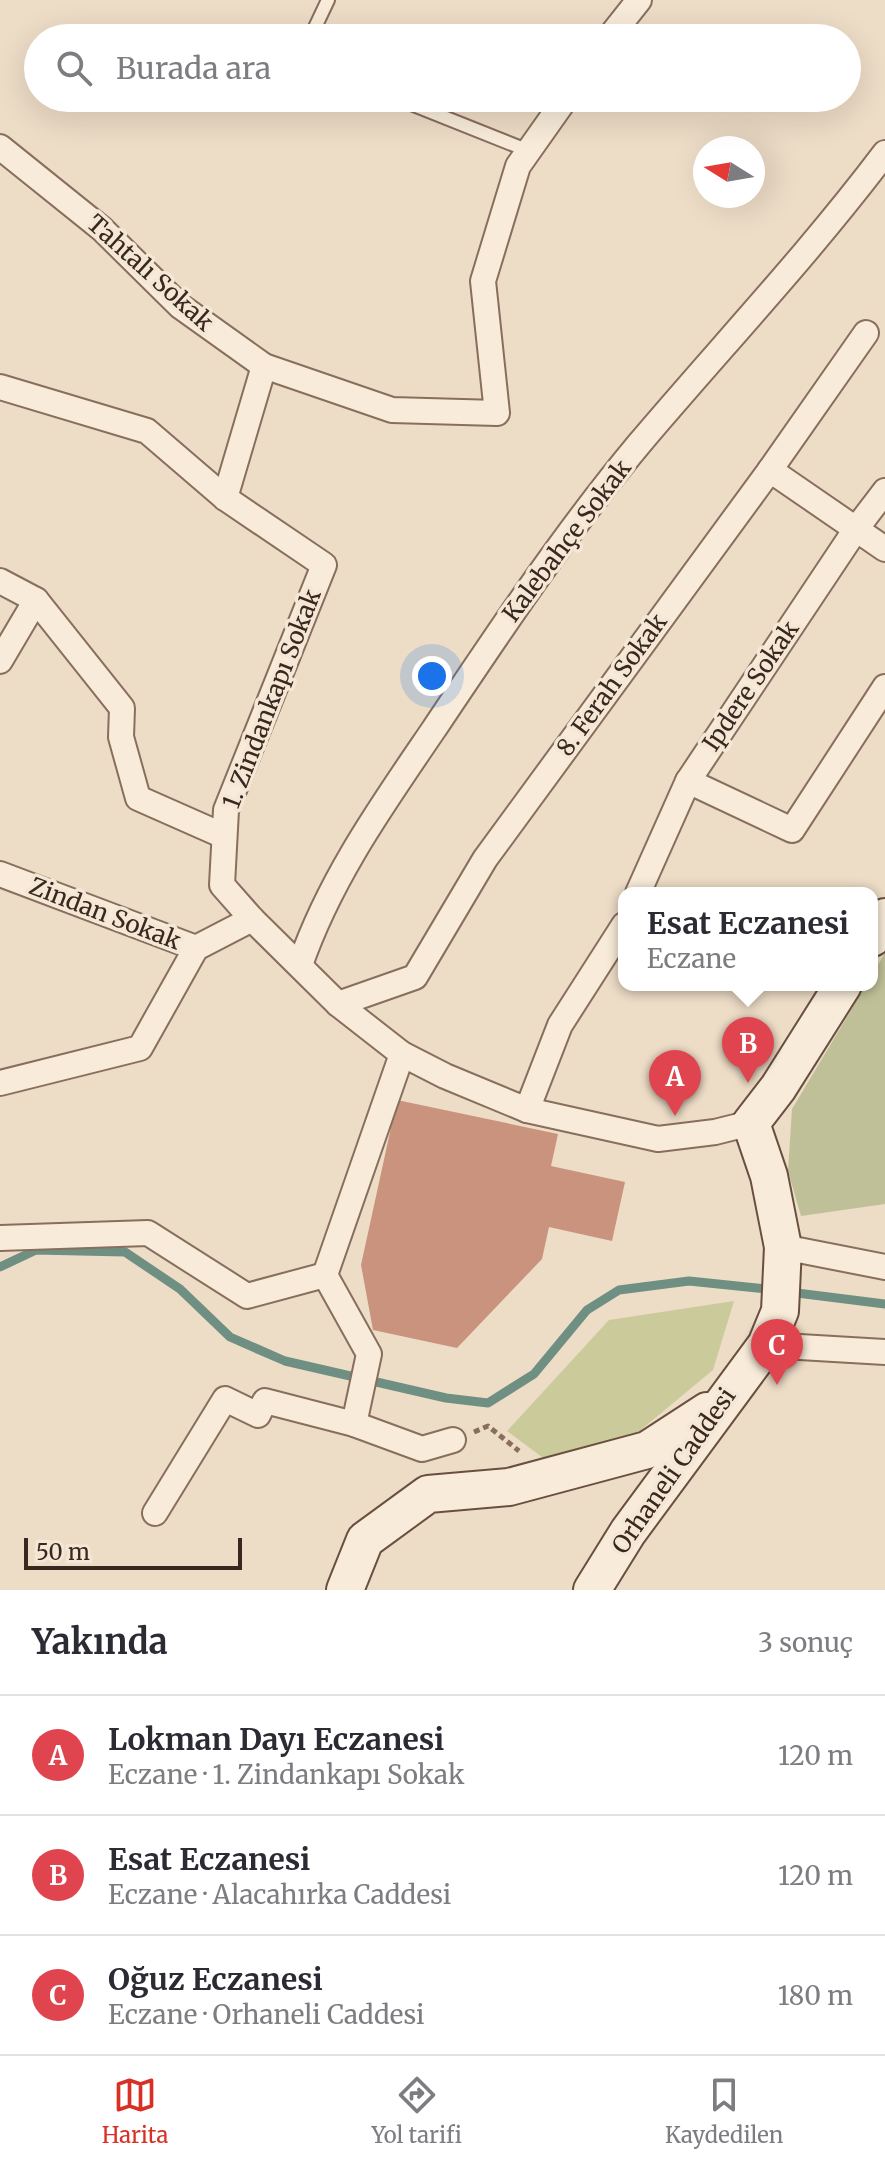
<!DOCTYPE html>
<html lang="tr">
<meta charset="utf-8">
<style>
:root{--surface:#fff;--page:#f2f2f3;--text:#2b2b33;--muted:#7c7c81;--line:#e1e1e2;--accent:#d93025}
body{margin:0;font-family:Merriweather,serif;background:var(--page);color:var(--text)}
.compass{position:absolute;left:693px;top:136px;width:72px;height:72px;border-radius:50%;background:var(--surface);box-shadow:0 8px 32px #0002;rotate:281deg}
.scale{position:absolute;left:24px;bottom:20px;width:218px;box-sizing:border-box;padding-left:8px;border:4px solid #38281f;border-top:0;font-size:22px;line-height:28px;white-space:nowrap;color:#38281f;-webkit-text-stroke:6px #f5e7d5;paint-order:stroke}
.you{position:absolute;left:432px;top:676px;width:28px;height:28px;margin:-20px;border:6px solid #fff;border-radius:50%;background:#1a73e8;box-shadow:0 0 0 12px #1a73e833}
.badge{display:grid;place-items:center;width:52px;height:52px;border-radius:50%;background:var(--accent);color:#fff;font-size:26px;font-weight:700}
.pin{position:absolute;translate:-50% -66px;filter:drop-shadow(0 2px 4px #0008)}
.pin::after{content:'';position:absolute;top:42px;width:28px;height:24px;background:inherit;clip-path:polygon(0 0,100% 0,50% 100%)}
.popup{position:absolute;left:618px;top:887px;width:260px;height:104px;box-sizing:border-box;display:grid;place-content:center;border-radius:16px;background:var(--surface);filter:drop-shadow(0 2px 6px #0005);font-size:26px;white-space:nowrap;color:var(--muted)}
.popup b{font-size:30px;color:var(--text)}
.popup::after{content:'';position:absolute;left:50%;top:100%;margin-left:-16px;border:16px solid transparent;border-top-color:var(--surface)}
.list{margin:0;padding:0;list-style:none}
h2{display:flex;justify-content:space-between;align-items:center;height:104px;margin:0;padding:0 32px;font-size:34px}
h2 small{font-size:26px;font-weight:400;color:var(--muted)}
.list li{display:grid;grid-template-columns:52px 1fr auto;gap:24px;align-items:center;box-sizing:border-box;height:120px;padding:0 32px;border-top:2px solid var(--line)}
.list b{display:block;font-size:30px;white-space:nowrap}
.list p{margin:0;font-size:26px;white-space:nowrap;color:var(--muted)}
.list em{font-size:26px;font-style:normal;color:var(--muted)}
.icon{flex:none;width:44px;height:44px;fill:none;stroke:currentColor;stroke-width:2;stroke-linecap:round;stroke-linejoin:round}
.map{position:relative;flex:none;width:885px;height:1590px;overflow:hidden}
.search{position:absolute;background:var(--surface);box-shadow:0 8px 32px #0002;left:24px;right:24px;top:24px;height:88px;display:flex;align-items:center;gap:20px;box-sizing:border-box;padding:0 28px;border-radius:44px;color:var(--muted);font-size:30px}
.sheet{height:464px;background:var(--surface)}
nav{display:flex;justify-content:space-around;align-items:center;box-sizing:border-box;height:112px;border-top:2px solid var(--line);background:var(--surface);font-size:22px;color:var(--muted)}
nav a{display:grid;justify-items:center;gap:4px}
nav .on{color:var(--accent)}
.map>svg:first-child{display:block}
</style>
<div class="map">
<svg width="885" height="1590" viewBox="0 0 885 1590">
<rect width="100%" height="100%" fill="#eddcc6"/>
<!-- green -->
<path fill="#cbca9a" d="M 734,1301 L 713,1370 L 637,1433 L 550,1463 L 507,1431 L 609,1320 Z"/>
<!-- cemetery -->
<path fill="#c0c098" d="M 885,953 L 885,1204 L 801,1216 L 788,1171 L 792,1109 L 866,985 L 872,985 L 872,975 Z"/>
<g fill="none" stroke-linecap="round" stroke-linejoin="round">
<!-- stream -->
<g stroke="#6e8f82" stroke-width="9">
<path d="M 0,1267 L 36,1250 L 125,1252 L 180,1289 L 230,1337 L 285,1361 L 446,1398 L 488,1403 L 534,1374 L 587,1310 L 619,1290 L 689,1281 L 775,1290"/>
<path d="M 789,1292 L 885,1304"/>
</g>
</g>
<!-- building -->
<path fill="#ca937d" d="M 397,1100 L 558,1134 L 551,1166 L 625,1182 L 612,1241 L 549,1227 L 542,1259 L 457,1348 L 373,1330 L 361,1265 Z"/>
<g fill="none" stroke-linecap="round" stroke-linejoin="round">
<defs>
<g id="lane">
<path d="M 310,38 L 328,0"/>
<path d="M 396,98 L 529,151"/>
</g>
<g id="street">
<path d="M 609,38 L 639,0"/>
<path d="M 0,147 L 102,229 L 180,306 L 264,366 L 392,410 L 497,413 L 483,281 L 518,166 L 566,98"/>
<path d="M 0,387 L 147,431 L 225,498 L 324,565 L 226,810 L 222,885 L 252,919 L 338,1004 L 402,1054 L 445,1076 L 527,1110 L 658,1139 L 715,1132 L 751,1123"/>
<path d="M 770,470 L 885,549"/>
<path d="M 225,498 L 264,366"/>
<path d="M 0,581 L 36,600 L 122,708 L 121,737 L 138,798 L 224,836"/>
<path d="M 0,661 L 36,600"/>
<path d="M 688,781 L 792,830 L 885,687"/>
<path d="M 0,874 L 196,948 L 252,919"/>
<path d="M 638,893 L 688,781 L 856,529 L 885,491"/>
<path d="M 300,965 C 330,878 383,804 434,729 C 499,632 564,534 639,444 C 721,347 808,255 885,153"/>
<path d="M 338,1004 L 415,977 L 485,859 L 770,470 L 866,333"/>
<path d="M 0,1083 L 140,1048 L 196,948"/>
<path d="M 527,1110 L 560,1025 L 624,925"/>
<path d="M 0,1238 L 148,1233 L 247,1296 L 325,1275"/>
<path d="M 783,1247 L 885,1267"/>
<path d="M 766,1345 L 885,1352"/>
<path d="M 354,1424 L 369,1354 L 325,1275 L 402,1054"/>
<path d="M 155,1513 L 225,1399 L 258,1415 L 265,1401 L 354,1424 L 422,1449 L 453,1440"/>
</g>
<g id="secondary">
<path d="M 872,938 L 885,917"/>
<path d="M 345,1590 L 365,1540 L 428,1494 L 509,1487 L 647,1450 L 707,1411"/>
<path d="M 592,1590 L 628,1532 L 766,1345 L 780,1311 L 783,1247 L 769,1176 L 751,1123 L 778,1088 L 843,985"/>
</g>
</defs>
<!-- lane casing -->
<use href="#lane" stroke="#886e5c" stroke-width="16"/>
<!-- street casing -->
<use href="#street" stroke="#886e5c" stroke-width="28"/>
<!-- secondary casing -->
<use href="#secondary" stroke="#694f3f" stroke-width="40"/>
<!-- path -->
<path stroke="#886e5c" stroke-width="5" stroke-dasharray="6 4" stroke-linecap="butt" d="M 474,1432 L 488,1426 L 519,1451"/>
<!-- lane -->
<use href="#lane" stroke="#f8ebd9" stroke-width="12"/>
<!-- street -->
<use href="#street" stroke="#f8ebd9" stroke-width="24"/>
<!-- secondary -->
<use href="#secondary" stroke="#f8ebd9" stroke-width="36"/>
</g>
<g text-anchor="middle" stroke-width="7" stroke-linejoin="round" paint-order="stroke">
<!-- street labels -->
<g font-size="24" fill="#38281f" stroke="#f5e7d5">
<text transform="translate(150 273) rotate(42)" y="8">Tahtalı Sokak</text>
<text transform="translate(567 541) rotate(-53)" y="8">Kalebahçe Sokak</text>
<text transform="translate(612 685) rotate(-54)" y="8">8. Ferah Sokak</text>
<text transform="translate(751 686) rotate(-56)" y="8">Ipdere Sokak</text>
<text transform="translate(272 699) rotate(-69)" y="8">1. Zindankapı Sokak</text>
<text transform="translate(105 914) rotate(21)" y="8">Zindan Sokak</text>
<text transform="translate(674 1471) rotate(-55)" y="8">Orhaneli Caddesi</text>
</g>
</g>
</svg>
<svg class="compass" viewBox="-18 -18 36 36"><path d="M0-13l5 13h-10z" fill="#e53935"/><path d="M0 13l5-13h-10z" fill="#7c7c81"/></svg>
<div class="scale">50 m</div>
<div class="you"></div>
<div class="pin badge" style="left:675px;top:1116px;background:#e0444e">A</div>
<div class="pin badge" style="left:748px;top:1083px;background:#e0444e">B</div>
<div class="popup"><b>Esat Eczanesi</b>Eczane</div>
<div class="pin badge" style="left:777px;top:1385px;background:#e0444e">C</div>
<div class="search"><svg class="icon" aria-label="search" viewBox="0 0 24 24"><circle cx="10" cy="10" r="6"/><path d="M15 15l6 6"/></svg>Burada ara</div>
</div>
<section class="sheet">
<h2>Yakında<small>3 sonuç</small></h2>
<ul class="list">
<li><span class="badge" style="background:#e0444e">A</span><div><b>Lokman Dayı Eczanesi</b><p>Eczane · 1. Zindankapı Sokak</p></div><em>120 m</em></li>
<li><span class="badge" style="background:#e0444e">B</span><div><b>Esat Eczanesi</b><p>Eczane · Alacahırka Caddesi</p></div><em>120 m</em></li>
<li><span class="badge" style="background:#e0444e">C</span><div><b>Oğuz Eczanesi</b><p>Eczane · Orhaneli Caddesi</p></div><em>180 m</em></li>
</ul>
</section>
<nav>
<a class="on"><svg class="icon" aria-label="map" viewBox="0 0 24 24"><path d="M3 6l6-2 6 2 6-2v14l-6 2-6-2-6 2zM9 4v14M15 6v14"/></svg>Harita</a>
<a><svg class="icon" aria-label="directions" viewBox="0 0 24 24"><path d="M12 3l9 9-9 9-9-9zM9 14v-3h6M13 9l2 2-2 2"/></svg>Yol tarifi</a>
<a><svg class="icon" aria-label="saved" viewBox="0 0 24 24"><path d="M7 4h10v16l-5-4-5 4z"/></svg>Kaydedilen</a>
</nav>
